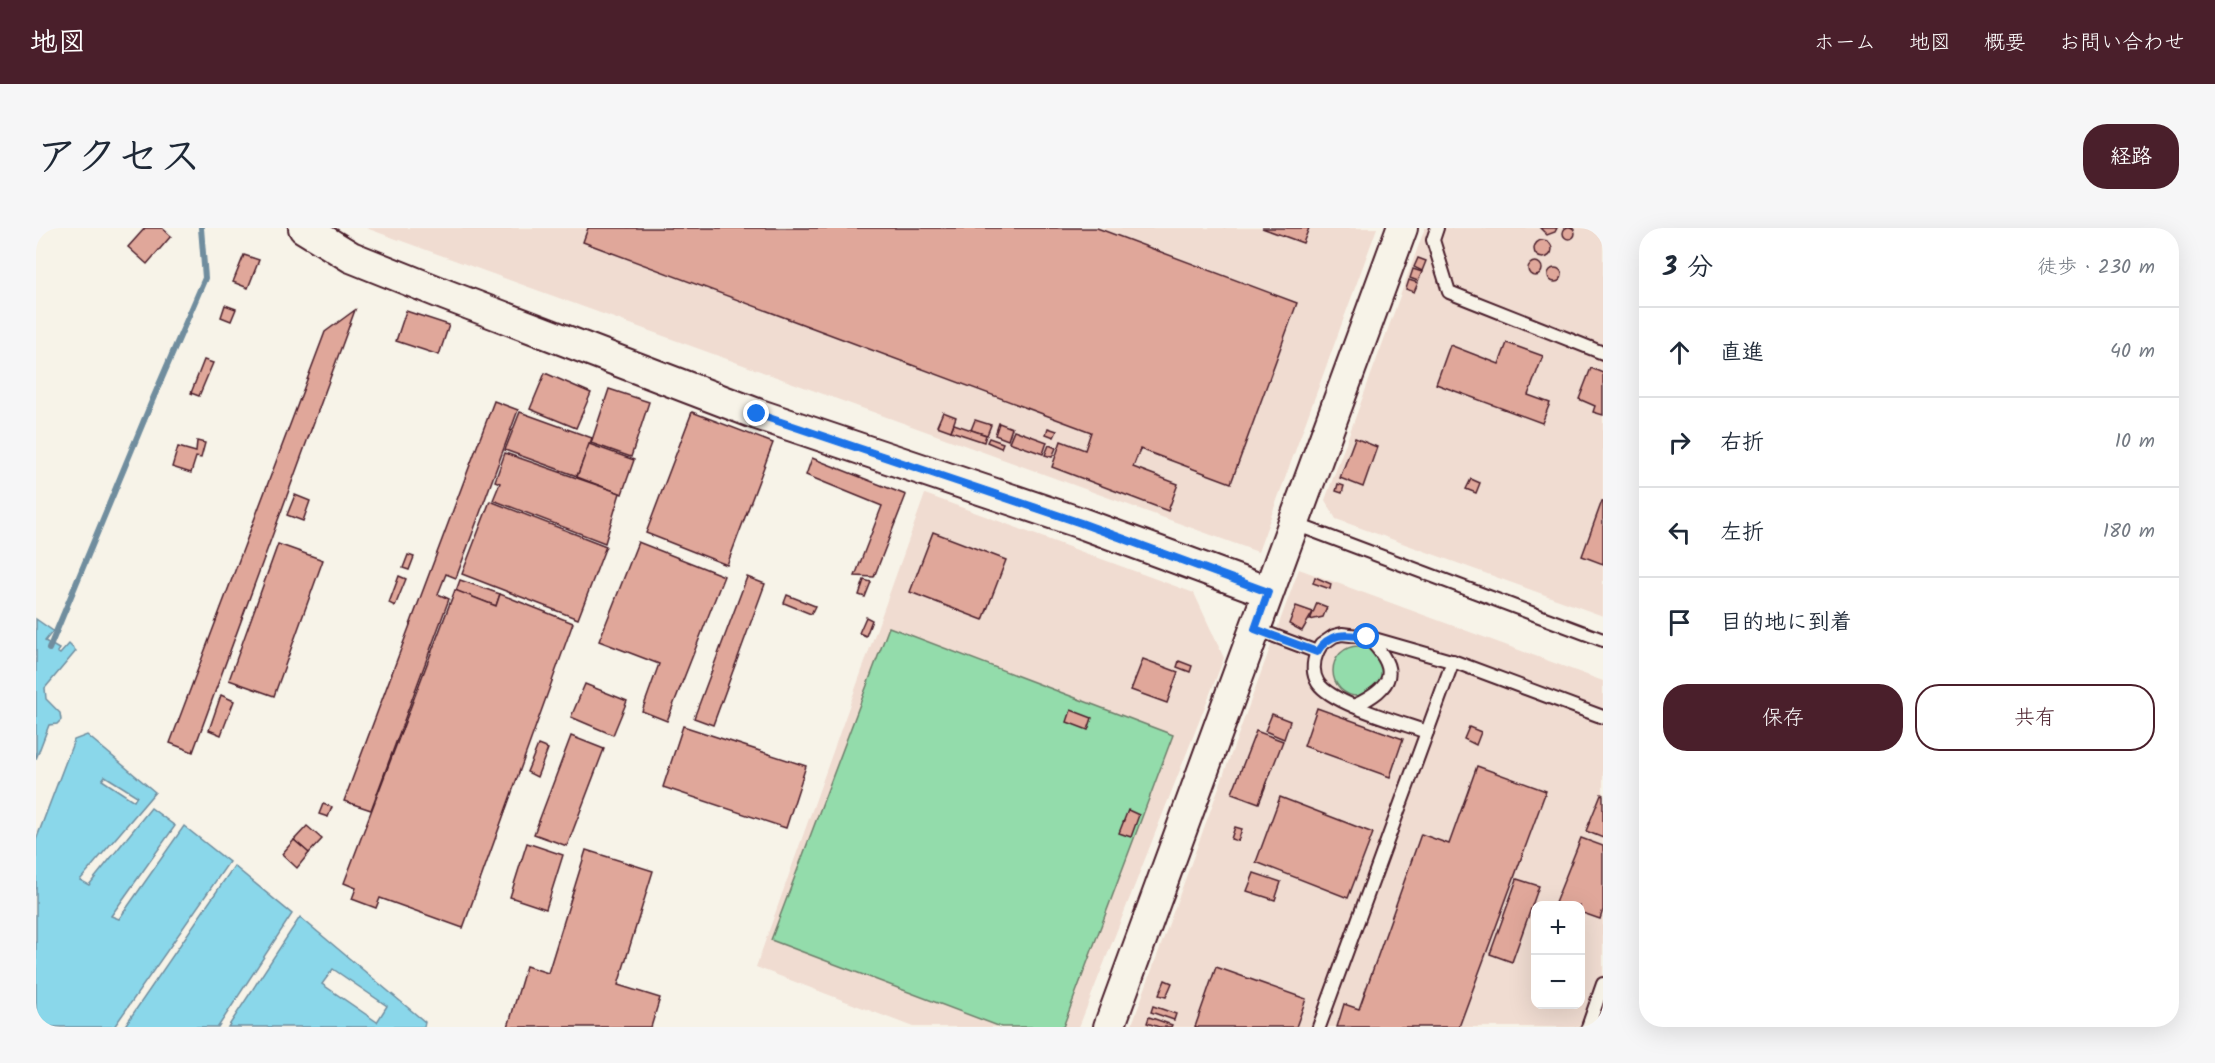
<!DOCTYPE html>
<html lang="ja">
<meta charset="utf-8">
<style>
:root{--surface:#fff;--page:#f6f6f7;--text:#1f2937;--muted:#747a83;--line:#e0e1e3;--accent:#4a1f2b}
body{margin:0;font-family:Kalam,"Klee One",sans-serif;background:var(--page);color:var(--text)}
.controls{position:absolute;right:18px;bottom:18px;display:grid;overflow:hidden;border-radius:12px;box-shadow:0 6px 24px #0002}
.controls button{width:54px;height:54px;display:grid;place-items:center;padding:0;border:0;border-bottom:2px solid var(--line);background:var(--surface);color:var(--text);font:30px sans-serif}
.stop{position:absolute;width:18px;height:18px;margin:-14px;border:4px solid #1a73e8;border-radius:50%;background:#fff}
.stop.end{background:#1a73e8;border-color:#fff;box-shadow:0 2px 6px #0008}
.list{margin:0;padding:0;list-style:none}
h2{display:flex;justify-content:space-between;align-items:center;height:78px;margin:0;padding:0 24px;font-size:26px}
h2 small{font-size:20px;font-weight:400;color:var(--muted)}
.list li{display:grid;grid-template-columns:39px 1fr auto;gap:18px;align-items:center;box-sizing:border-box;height:90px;padding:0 24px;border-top:2px solid var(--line)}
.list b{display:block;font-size:22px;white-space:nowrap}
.list em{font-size:20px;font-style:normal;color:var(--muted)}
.actions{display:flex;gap:12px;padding:18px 24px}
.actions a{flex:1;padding:14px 0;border:2px solid var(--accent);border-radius:24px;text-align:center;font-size:21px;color:var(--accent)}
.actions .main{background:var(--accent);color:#fff}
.icon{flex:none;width:33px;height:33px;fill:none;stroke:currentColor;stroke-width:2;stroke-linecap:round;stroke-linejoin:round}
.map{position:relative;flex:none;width:1567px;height:799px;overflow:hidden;border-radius:24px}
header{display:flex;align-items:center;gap:36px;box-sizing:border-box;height:84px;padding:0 30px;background:var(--accent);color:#fff}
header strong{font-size:28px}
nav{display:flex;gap:33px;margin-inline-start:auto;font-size:21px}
.intro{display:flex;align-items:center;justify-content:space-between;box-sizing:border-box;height:144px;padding:0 36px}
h1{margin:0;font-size:42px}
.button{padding:15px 27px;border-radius:24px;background:var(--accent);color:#fff;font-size:21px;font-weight:700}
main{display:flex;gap:36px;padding:0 36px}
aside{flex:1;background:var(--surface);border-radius:24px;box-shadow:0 6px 24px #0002}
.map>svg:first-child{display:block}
</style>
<header>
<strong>地図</strong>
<nav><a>ホーム</a><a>地図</a><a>概要</a><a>お問い合わせ</a></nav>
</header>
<div class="intro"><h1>アクセス</h1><a class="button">経路</a></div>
<main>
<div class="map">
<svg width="1567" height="799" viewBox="0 0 1567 799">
<rect width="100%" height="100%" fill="#f7f3e8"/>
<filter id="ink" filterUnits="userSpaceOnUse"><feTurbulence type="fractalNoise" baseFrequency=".0167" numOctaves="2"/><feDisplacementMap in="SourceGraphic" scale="12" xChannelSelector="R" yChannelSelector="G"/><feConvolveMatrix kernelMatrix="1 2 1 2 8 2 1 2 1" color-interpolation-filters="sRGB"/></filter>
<g filter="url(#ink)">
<!-- built -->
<g fill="#f0dcd1" fill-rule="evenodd">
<path d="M 330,0 L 1341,0 L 1222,324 Z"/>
<path d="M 1389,0 L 1567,0 L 1567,388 L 1300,291 L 1289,272 Z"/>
<path d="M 889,266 L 1158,365 L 1188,430 L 1043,799 L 877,799 L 720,739 Z"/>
<path d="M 1263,341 L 1567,453 L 1567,799 L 1095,799 ZM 1500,678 L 1544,678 L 1544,776 L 1500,776 Z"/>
</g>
<!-- green -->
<g fill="#93dcab" stroke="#6e7e6b" stroke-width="1.5">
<path d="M 853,399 L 1137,507 L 1027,799 L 965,799 L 735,712 Z"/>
<circle cx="1322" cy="443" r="25"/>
</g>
<!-- water -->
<g fill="#8ad7ea" stroke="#708d9e" stroke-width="1.5" fill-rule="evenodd">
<path d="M 0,391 L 17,403 L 9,413 L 23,421 L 21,424 L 24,426 L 33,416 L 40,423 L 9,460 L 10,471 L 24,485 L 25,492 L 21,496 L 13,497 L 0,531 Z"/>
<path d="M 51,507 L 119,564 L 44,652 L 53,657 L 115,580 L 139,598 L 75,688 L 83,691 L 148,598 L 193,634 L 78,799 L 0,799 L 0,612 L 38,512 ZM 69,548 L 101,568 L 98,573 L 66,552 Z"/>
<path d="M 198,638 L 256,686 L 182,799 L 88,799 Z"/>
<path d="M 264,689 L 389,794 L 388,799 L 192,799 ZM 297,741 L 351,778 L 341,794 L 286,756 Z"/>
</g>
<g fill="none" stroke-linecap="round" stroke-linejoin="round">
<!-- stream -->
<path stroke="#708d9e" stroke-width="6" d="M 13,421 L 116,173 L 169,50 L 165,0"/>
</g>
<!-- building -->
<g fill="#e0a79a" stroke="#4a1f2b" stroke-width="1.5">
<circle cx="1533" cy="5" r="6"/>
<path d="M 109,0 L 126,0 L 135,8 L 111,36 L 92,19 Z"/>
<path d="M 552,0 L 1061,0 L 1261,75 L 1195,255 L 1104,221 L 1097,239 L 1142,256 L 1132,283 L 1016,239 L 1025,213 L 1049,222 L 1055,204 L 547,14 Z"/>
<path d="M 1226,0 L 1273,0 L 1267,15 Z"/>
<path d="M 1504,0 L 1521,0 L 1519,4 L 1511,7 Z"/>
<circle cx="1507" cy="21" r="9"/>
<path d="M 208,27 L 223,32 L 212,60 L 197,54 Z"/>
<path d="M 1382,30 L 1390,33 L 1386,43 L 1378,39 Z"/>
<circle cx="1499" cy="41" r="7"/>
<circle cx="1519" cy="47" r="7"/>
<path d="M 1377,41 L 1386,44 L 1382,53 L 1374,50 Z"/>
<path d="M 1373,52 L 1382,55 L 1378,64 L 1370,61 Z"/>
<path d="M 189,77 L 200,81 L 195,93 L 185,89 Z"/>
<path d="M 319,82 L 157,524 L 134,515 L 289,104 Z"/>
<path d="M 370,83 L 413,97 L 403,127 L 360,113 Z"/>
<path d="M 1471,115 L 1507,128 L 1492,167 L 1514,175 L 1506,195 L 1400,156 L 1414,117 L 1463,136 Z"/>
<path d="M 168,132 L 177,135 L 163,168 L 155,165 Z"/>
<path d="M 1555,140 L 1567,145 L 1567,187 L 1557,184 L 1559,178 L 1543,171 Z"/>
<path d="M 509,145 L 555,165 L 540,200 L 494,181 Z"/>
<path d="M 573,161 L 613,174 L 595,229 L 555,215 Z"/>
<path d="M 458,173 L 482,182 L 420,350 L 410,346 L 402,366 L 413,371 L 335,582 L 308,573 Z"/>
<path d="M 484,184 L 556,210 L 541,248 L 469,222 Z"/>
<path d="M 656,184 L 737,215 L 691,337 L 610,305 Z"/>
<path d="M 907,184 L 920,189 L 915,203 L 901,198 Z"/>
<path d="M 939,192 L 955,197 L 951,207 L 935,202 Z"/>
<path d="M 963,195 L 976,200 L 972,212 L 959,207 Z"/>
<path d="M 918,196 L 950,207 L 948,214 L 915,203 Z"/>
<path d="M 1012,200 L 1021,203 L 1018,209 L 1010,206 Z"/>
<path d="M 978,202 L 1011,214 L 1007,226 L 973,214 Z"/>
<path d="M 953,210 L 967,215 L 965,220 L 951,214 Z"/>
<path d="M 1319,210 L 1341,219 L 1327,259 L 1304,250 Z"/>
<path d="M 161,213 L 169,215 L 165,230 L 160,229 L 155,245 L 136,239 L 142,219 L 160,224 Z"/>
<path d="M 553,216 L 598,232 L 586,266 L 541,249 Z"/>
<path d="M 1013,217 L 1020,220 L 1016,229 L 1009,227 Z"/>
<path d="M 469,225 L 584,265 L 569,315 L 457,272 L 464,255 L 459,253 Z"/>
<path d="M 776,230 L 870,267 L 838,349 L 819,348 L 846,278 L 770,247 Z"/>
<path d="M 1435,251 L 1444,255 L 1440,265 L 1430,261 Z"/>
<path d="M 1302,256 L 1308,258 L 1306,265 L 1300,263 Z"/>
<path d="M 259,267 L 274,273 L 267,293 L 251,287 Z"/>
<path d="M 454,273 L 570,318 L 542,391 L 426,346 Z"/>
<path d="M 1566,273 L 1567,273 L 1567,336 L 1546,328 Z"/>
<path d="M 897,304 L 970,332 L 947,392 L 874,364 Z"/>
<path d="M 602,314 L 688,348 L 631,493 L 606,483 L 623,436 L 563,413 Z"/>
<path d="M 242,316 L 287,332 L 238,468 L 193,452 Z"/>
<path d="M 372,327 L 378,329 L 373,342 L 367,340 Z"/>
<path d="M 363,348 L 370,351 L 359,378 L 353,375 Z"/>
<path d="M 711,349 L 729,356 L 677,497 L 658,490 Z"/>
<path d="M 1279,349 L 1295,356 L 1294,361 L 1277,355 Z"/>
<path d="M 424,352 L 464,366 L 460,378 L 420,363 Z"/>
<path d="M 828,352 L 835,354 L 829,369 L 823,367 Z"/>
<path d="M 419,362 L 460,378 L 464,366 L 537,395 L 427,700 L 344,670 L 340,680 L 316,671 L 320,660 L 308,655 Z"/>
<path d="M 751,367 L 779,378 L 775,386 L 748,375 Z"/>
<path d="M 1281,375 L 1291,379 L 1287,389 L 1274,392 Z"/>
<path d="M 1260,378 L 1277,384 L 1266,403 L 1253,396 Z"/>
<path d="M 830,389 L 836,392 L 830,408 L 823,405 Z"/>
<path d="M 1107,431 L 1142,444 L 1131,475 L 1095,462 Z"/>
<path d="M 1143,433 L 1156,438 L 1154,444 L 1141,439 Z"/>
<path d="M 549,456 L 591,473 L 577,507 L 535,489 Z"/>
<path d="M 185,467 L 198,473 L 185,507 L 173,502 Z"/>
<path d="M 1281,480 L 1367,511 L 1354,549 L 1268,518 Z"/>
<path d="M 1035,482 L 1056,490 L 1052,502 L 1031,494 Z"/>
<path d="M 1236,486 L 1254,493 L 1248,511 L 1229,503 Z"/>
<path d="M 647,498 L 770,538 L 750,600 L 627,559 Z"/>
<path d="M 1433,499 L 1445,504 L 1440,517 L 1428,511 Z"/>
<path d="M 1220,503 L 1247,513 L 1223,575 L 1196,565 Z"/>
<path d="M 535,508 L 568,521 L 531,618 L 498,606 Z"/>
<path d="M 502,517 L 512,521 L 501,549 L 491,544 Z"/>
<path d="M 1441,538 L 1510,563 L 1423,799 L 1301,799 L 1308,776 L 1323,781 L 1385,606 L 1413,616 Z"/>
<path d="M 1565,566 L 1567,567 L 1567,610 L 1550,603 Z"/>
<path d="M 1244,569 L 1337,605 L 1312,670 L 1220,634 Z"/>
<path d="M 287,576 L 296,579 L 292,589 L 283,586 Z"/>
<path d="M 1092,582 L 1103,587 L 1095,609 L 1083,605 Z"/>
<path d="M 271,598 L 286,611 L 273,625 L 258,612 Z"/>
<path d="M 1199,599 L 1206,601 L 1202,613 L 1195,611 Z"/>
<path d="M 1545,610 L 1567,618 L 1567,682 L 1564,691 L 1544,684 L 1544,678 L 1526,678 L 1519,675 Z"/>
<path d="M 258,612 L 273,625 L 261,640 L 246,626 Z"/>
<path d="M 491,615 L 527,627 L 510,681 L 474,669 Z"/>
<path d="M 550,622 L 617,643 L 582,757 L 624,770 L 615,799 L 472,799 L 490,738 L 512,745 Z"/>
<path d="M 1218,645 L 1245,654 L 1239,672 L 1211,663 Z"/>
<path d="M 1481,651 L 1503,658 L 1476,734 L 1454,726 Z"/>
<path d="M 1180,739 L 1270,771 L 1260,799 L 1159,799 Z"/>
<path d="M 1129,752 L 1136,755 L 1130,769 L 1123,767 Z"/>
<path d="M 1117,778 L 1140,786 L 1138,792 L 1115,784 Z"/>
<path d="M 1113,789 L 1136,797 L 1135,799 L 1123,799 L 1111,795 Z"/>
</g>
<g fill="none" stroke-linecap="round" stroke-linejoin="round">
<defs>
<g id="service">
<path d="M 1401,0 L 1397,12 L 1413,64 L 1567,125"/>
<path d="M 1259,296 L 1567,412"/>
<path d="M 1220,401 L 1281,424 L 1285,417 L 1298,408 L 1306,406 L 1331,409 L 1422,435 L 1567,489"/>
<path d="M 1281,424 C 1277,434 1276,445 1282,455 C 1296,476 1366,495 1391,504"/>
<path d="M 1318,478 C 1358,459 1365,442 1331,409"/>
<path d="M 1283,799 L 1417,433"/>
<path d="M 1552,799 L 1567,756"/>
</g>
<g id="tertiary">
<path d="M 268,0 L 315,29 L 410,67 L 721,186 L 1045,295 L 1232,364"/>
<path d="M 1073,799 L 1366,0"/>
</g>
</defs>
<!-- service casing -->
<use href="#service" stroke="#4a1f2b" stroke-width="16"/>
<!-- tertiary casing -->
<use href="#tertiary" stroke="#4a1f2b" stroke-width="34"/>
<!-- service -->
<use href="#service" stroke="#f7f3e8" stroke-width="12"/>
<!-- tertiary -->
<use href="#tertiary" stroke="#f7f3e8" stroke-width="30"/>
</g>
</g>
<g fill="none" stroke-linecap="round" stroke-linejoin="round" filter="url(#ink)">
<!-- route -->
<path stroke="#1a73e8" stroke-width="8" d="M 721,186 L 1045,295 L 1232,364 L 1219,401 L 1281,424 C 1293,404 1310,406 1331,409"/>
</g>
</svg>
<div class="controls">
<button>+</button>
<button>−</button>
</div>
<div class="stop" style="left:1331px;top:409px"></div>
<div class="stop end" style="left:721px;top:186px"></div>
</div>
<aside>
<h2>3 分<small>徒歩 · 230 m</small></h2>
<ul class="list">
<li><svg class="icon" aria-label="ahead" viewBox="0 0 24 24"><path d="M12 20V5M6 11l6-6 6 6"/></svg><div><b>直進</b></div><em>40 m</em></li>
<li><svg class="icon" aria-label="right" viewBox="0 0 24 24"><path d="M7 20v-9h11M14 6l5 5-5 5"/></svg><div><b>右折</b></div><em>10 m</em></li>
<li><svg class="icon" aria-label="left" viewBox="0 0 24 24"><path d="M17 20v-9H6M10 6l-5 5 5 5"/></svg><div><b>左折</b></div><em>180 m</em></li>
<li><svg class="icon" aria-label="arrive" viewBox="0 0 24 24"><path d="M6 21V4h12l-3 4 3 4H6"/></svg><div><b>目的地に到着</b></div></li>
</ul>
<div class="actions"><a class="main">保存</a><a>共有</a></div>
</aside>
</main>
